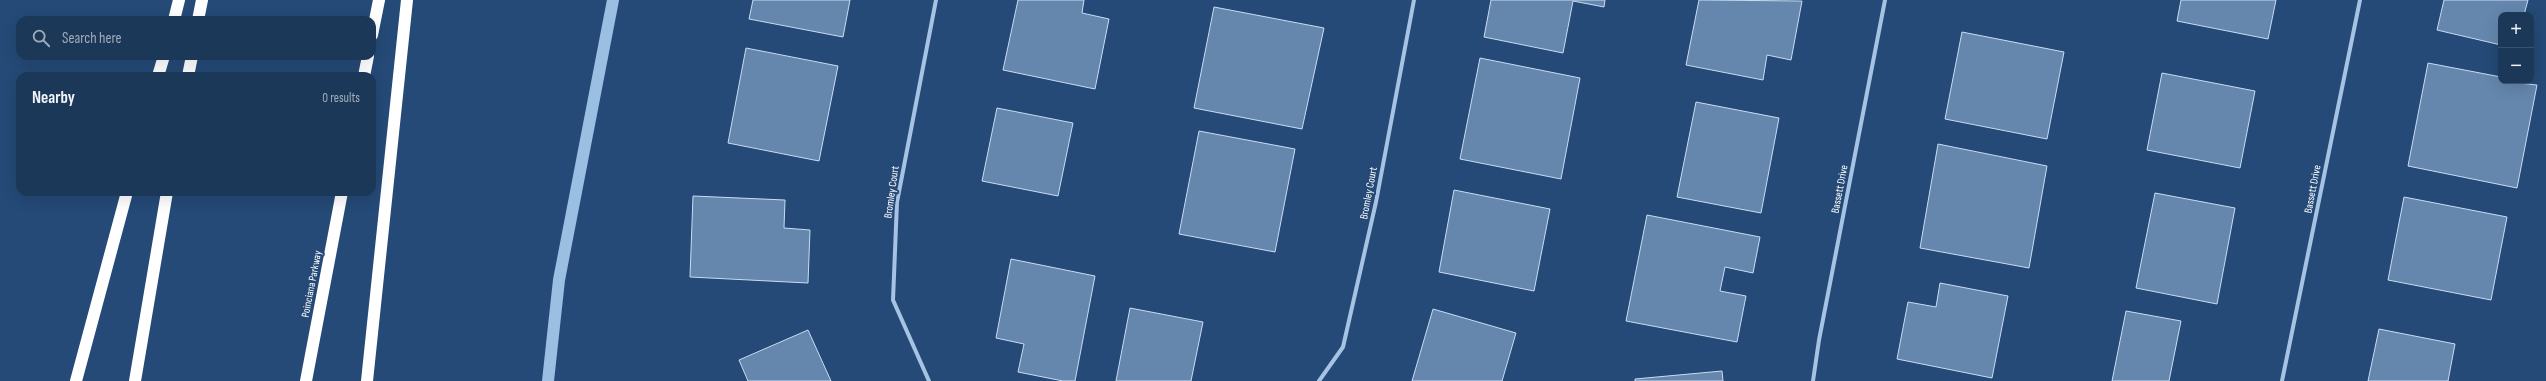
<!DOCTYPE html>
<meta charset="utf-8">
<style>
:root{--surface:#1c3859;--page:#253f5f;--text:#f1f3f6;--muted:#a0acba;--line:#3a526f}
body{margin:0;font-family:"Sofia Sans Condensed",sans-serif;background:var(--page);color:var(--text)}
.controls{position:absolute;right:12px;top:12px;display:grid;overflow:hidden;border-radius:8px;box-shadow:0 4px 16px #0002}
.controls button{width:36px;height:36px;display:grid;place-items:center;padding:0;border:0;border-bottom:1px solid var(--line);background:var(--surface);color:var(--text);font:20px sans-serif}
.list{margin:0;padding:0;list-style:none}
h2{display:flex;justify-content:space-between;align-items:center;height:52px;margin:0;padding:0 16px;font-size:17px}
h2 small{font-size:13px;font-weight:400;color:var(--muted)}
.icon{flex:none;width:22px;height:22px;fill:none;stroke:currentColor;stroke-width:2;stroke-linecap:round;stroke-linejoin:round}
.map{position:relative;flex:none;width:2546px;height:381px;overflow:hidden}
.search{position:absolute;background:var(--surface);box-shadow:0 4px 16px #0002;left:16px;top:16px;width:360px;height:44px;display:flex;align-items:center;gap:10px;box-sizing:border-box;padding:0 14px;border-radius:12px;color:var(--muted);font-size:15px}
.panel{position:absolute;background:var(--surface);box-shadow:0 4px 16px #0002;left:16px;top:72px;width:360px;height:124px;border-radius:12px}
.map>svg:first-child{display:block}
</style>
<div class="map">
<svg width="2546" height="381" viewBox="0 0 2546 381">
<rect width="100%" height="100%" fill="#254a77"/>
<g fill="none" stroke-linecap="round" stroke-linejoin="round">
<!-- stream -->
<path stroke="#9bbee3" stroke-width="12" d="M 548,381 L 559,280 L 613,0"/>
</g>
<!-- building -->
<g fill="#6587ad" stroke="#c8dcf2">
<path d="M 753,0 L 850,0 L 843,37 L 749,19 Z"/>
<path d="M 1018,0 L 1084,0 L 1082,13 L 1109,19 L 1095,89 L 1003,70 Z"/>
<path d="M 1491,0 L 1605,0 L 1604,7 L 1573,1 L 1563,53 L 1484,37 Z"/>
<path d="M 1699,0 L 1802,1 L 1791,60 L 1767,55 L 1763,80 L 1686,65 Z"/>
<path d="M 2181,0 L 2276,0 L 2268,39 L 2177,21 Z"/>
<path d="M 2444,0 L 2528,0 L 2524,15 L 2501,15 L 2501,45 L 2437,30 Z"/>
<path d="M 1214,7 L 1324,28 L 1302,129 L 1194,108 Z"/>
<path d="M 1962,32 L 2064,52 L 2047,139 L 1945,119 Z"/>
<path d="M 746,48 L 838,66 L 819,161 L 728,143 Z"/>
<path d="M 1480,58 L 1580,78 L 1561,179 L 1460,159 Z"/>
<path d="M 2428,63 L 2501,77 L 2501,81 L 2537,85 L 2517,188 L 2408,166 Z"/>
<path d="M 2162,73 L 2255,91 L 2240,168 L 2147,150 Z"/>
<path d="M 1696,102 L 1779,118 L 1761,213 L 1677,197 Z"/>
<path d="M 997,108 L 1073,123 L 1058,196 L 982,181 Z"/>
<path d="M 1199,131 L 1295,149 L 1275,252 L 1179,234 Z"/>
<path d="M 1938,144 L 2047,166 L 2029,268 L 1920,248 Z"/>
<path d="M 1454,190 L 1550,209 L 1534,291 L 1439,272 Z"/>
<path d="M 2155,193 L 2235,208 L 2217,304 L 2136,288 Z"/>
<path d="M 693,196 L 785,200 L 784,228 L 810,230 L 808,283 L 690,277 Z"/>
<path d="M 2404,197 L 2507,217 L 2491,300 L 2388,280 Z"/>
<path d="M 1647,215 L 1760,237 L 1753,273 L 1725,267 L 1720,291 L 1746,296 L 1737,342 L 1626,321 Z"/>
<path d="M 1011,259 L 1095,276 L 1075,381 L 1063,381 L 1018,372 L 1024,344 L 996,338 Z"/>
<path d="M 1940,283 L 2008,296 L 1992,378 L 1897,359 L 1908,302 L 1936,307 Z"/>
<path d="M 1130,308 L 1203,322 L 1191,381 L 1116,381 Z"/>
<path d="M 1433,309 L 1516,333 L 1502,381 L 1412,381 Z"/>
<path d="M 2126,311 L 2181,321 L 2169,381 L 2112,381 Z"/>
<path d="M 2379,329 L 2455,344 L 2448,381 L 2368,381 Z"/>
<path d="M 808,330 L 831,381 L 748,381 L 739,360 Z"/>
<path d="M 1722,371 L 1723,381 L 1635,381 L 1635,379 Z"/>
</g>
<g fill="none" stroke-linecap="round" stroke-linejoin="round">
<!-- street -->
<g stroke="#a6c3e3" stroke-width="4">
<path d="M 929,381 L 893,300 L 897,202 L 936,0"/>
<path d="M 1319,381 L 1343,347 L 1376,202 L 1414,0"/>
<path d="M 1813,381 L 1819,340 L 1885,0"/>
<path d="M 2282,381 L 2360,0"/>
</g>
<!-- highway -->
<g stroke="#fff" stroke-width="12">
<path d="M 174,20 L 179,0"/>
<path d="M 198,20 L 202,0"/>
<path d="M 372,35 L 379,0"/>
<path d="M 158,76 L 164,56"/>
<path d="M 188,76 L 192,56"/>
<path d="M 364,76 L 368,56"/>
<path d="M 76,381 L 127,192"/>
<path d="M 135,381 L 167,192"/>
<path d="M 306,381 L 342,192"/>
<path d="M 367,381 L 407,0"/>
</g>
</g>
<g text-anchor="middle" stroke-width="4" stroke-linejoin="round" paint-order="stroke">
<!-- street labels -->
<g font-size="11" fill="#fff" stroke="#254a77">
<text transform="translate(1839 189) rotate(-79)" y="4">Bassett Drive</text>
<text transform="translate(2312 189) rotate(-79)" y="4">Bassett Drive</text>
<text transform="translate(891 192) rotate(-82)" y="4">Bromley Court</text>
<text transform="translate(1368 193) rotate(-79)" y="4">Bromley Court</text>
<text transform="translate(311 284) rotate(-79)" y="4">Poinciana Parkway</text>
</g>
</g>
</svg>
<div class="controls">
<button>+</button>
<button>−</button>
</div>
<div class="search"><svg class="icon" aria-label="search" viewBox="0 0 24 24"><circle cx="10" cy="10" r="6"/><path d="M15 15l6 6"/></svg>Search here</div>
<section class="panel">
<h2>Nearby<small>0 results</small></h2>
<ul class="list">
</ul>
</section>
</div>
